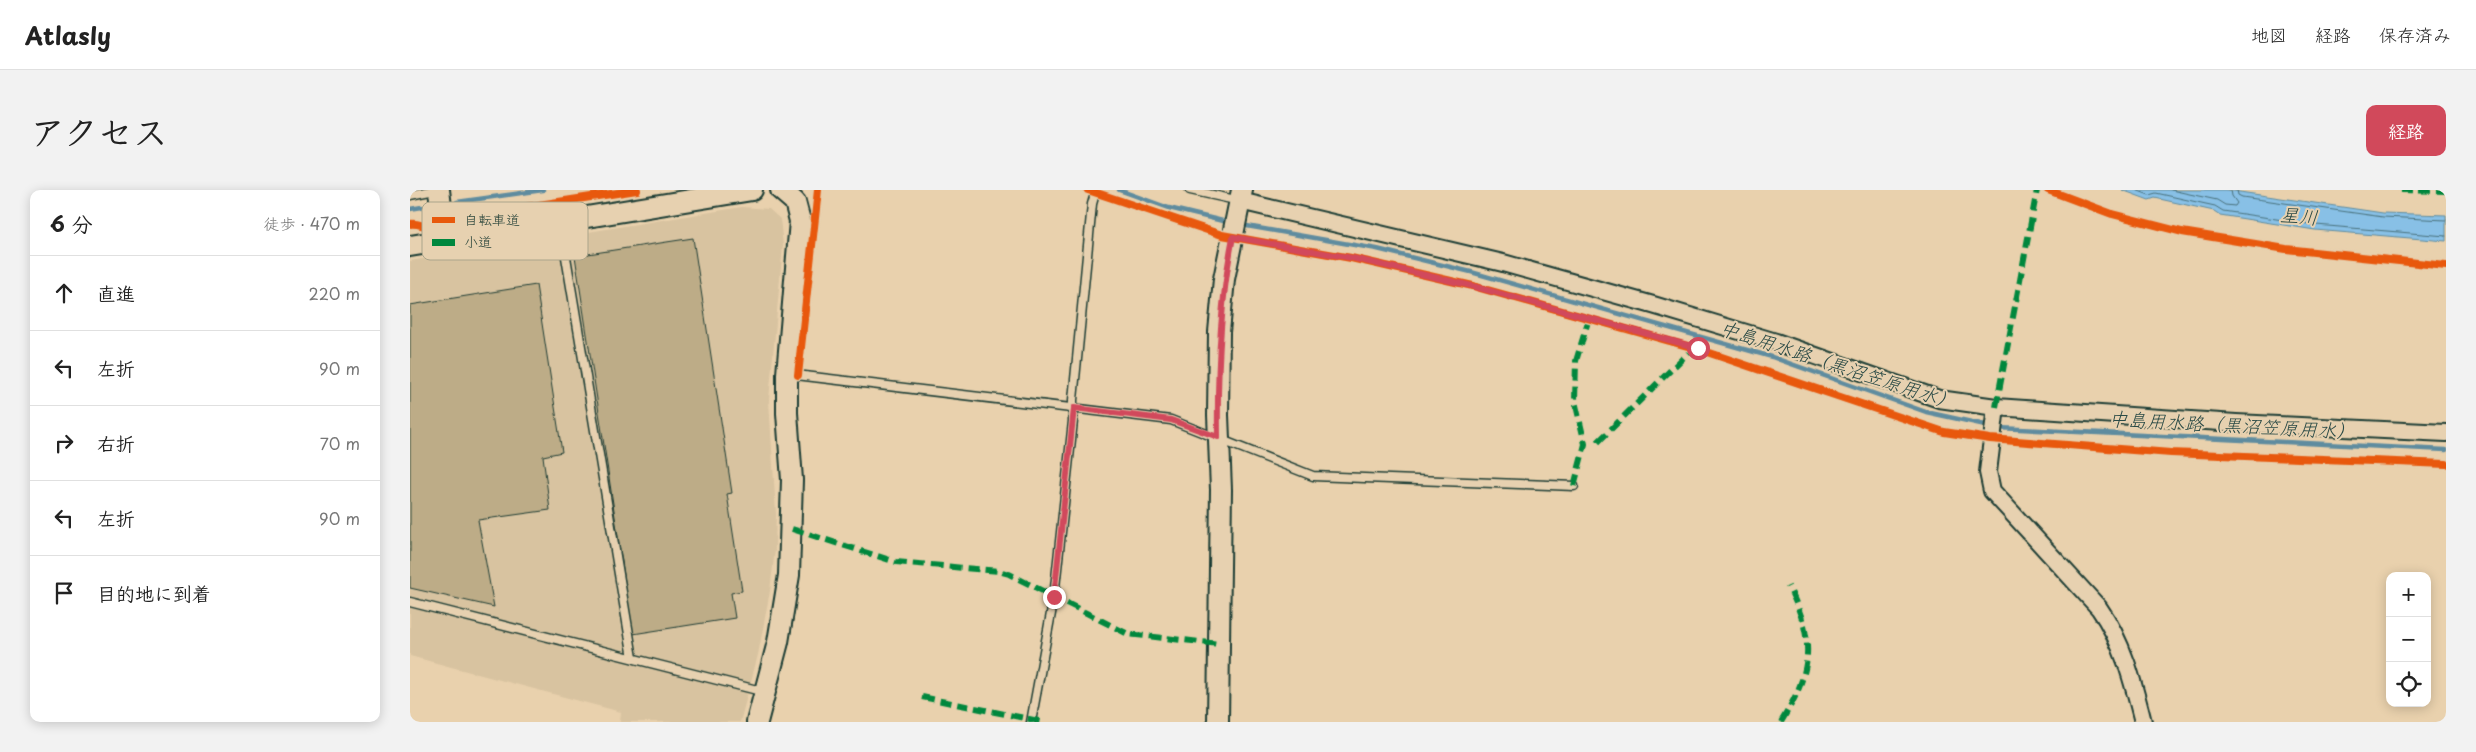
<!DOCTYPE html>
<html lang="ja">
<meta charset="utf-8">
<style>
:root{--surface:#fff;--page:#f2f2f2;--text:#222;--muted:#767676;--line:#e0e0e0;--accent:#d1495b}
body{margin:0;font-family:"Playpen Sans","Klee One",sans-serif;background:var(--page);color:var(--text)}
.controls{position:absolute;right:15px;bottom:15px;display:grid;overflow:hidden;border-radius:10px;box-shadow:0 2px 12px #0003}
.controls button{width:45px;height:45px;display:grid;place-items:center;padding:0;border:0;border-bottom:1px solid var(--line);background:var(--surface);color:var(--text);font:25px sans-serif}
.stop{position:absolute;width:15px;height:15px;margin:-11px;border:4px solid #d1495b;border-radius:50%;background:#fff}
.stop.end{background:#d1495b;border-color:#fff;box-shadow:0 1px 5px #0008}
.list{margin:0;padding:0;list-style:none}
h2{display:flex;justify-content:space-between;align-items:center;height:65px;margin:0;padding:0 20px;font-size:21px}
h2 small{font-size:16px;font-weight:400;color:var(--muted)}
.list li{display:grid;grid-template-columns:32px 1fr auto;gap:15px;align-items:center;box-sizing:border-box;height:75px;padding:0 20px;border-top:1px solid var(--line)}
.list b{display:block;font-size:19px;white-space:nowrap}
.list em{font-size:16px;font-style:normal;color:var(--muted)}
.icon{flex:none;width:28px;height:28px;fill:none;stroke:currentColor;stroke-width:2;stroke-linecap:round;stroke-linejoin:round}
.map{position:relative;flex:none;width:2036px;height:532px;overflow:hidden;border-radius:10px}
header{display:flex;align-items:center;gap:30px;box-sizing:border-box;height:70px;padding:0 25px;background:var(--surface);border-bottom:1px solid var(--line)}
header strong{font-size:24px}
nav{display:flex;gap:28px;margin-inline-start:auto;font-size:18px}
.intro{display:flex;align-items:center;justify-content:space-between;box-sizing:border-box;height:120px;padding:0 30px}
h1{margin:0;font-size:35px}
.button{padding:12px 22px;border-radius:10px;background:var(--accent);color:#fff;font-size:18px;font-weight:700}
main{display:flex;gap:30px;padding:0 30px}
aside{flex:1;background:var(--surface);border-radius:10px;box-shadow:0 2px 12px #0003}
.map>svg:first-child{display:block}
</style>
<header>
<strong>Atlasly</strong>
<nav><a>地図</a><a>経路</a><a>保存済み</a></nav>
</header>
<div class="intro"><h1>アクセス</h1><a class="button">経路</a></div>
<main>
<aside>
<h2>6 分<small>徒歩 · 470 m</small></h2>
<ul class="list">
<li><svg class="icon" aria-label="ahead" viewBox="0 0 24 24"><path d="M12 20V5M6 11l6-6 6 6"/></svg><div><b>直進</b></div><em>220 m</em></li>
<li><svg class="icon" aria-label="left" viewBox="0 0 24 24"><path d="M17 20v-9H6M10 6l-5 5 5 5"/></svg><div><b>左折</b></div><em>90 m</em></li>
<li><svg class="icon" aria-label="right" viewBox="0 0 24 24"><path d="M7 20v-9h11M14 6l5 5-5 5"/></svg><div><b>右折</b></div><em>70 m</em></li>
<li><svg class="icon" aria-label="left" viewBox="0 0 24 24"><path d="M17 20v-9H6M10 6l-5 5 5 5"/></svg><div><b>左折</b></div><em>90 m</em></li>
<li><svg class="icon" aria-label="arrive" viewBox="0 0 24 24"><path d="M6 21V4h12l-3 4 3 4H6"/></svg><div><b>目的地に到着</b></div></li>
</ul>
</aside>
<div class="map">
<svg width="2036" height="532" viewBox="0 0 2036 532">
<rect width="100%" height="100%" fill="#e9d1ad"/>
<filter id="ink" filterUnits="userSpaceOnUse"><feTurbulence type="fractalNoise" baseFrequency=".02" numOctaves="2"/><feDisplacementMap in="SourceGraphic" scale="10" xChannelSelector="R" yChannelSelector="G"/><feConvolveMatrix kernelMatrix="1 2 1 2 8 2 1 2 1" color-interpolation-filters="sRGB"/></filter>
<g filter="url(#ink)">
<!-- built -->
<path fill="#d8c3a0" d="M 332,17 L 359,19 L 370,29 L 373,55 L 359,210 L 366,324 L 365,360 L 360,401 L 348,465 L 330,532 L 210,532 L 211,522 L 0,466 L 0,71 Z"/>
<!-- water -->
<path fill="#88c0e6" stroke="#5e8c9f" d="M 1712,0 L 1816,0 L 1973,23 L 2036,25 L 2036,51 L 1905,40 L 1810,25 L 1804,21 L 1745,8 L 1739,10 Z"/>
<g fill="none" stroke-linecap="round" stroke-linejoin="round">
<!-- shore -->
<g stroke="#49717b" stroke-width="1">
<path d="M 1726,0 L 1739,5 L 1746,3 L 1805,16 L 1813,21 L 1906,35 L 2036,46"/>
<path d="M 1761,0 L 1807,10 L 1815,15 L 1825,16 L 1827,13 L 1822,6 L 1821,0"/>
<path d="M 1827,0 L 1828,5 L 1832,7 L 1973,27 L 2036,30"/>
</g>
<!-- stream -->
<g stroke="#5e8c9f" stroke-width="4.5">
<path d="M 709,0 L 759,18 L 821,33"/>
<path d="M 47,12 L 133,0"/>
<path d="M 0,19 L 12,17"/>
<path d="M 831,35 L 967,59 L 1061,82 L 1362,167 L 1516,222 L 1580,236"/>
<path d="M 1588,238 L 2036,260"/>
</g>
</g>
<!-- building -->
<g fill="#bdac87" stroke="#1f3d34">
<path d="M 283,48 L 322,303 L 317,304 L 332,401 L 321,403 L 325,428 L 223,444 L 165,66 Z"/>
<path d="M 126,95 L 152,262 L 133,266 L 140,320 L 68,330 L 84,417 L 0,398 L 0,115 Z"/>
</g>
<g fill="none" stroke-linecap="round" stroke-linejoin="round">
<defs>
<g id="service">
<path d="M 780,0 L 830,11"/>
<path d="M 0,5 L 25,0"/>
<path d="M 155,61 L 223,468"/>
<path d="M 378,184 L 761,230 L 903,286 L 1164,296"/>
<path d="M 0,412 L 355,502"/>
<path d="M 621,532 L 644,407 L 663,231 L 663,210 L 682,14 L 686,0"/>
</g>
<g id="minor">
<path d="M 830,11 L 1093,73 L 1243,115 L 1366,152 L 1529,209 L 1586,217 L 1826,233 L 2036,243"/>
<path d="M 1586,217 L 1578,282 L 1582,301 L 1689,418 C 1713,452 1723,492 1733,532"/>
</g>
<g id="tertiary">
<path d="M 29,0 L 35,50"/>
<path d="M 0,56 L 342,0"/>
<path d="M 347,532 L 368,452 L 379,385 L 382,290 L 377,223 L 377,184 L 390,31 L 385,12 L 371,0"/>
<path d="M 808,532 L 811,300 L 808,225 L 809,142 L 814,89 L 832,0"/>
</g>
</defs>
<!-- service casing -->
<use href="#service" stroke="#1f3d34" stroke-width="11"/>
<!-- minor casing -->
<use href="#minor" stroke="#1f3d34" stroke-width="20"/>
<!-- tertiary casing -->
<use href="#tertiary" stroke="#1f3d34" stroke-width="24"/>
<!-- service -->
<use href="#service" stroke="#e7d1b0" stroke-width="8"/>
<!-- minor -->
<use href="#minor" stroke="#e7d1b0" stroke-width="16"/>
<!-- tertiary -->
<use href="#tertiary" stroke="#e7d1b0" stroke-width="20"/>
<!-- quiet -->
<g stroke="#00873e" stroke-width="6" stroke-dasharray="12 6" stroke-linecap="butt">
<path d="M 1991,0 L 2036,1"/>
<path d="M 1586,217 L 1627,0"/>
<path d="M 1188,252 L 1284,157"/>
<path d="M 1164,296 L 1175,254 L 1165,211 L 1166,171 L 1179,128"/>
<path d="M 382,339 L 486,372 L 589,381 L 599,384 L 718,444 L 809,454"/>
<path d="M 512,507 L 634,532"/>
<path d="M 1371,532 C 1403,480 1406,451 1378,396"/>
</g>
<defs>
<g id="cycleway">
<path d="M 678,0 L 812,45 L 941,68 L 1063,96 L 1288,159 L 1534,242 L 1580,249 L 1761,263 L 2036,274"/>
<path d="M 1638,0 L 1702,24 L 1772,42 L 1876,59 L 2036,76"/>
<path d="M 0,34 C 9,33 11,36 19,37 C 32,38 47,34 56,26 L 227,0"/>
<path d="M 388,185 L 408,0"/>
</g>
</defs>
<!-- cycleway casing -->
<use href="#cycleway" stroke="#e7d1b0" stroke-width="11"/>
<!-- cycleway -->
<use href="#cycleway" stroke="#e8590c" stroke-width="8"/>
</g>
</g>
<g fill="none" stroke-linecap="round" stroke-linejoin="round" filter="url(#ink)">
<!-- route -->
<path stroke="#d1495b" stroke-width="6" d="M 644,407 L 664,218 L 761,230 L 808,247 C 807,179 810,113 823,47 L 942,68 L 1062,96 L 1288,158"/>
</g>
<g text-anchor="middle" stroke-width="4" stroke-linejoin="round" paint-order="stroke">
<!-- water labels -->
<g font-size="19" font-style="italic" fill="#2a4a46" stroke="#e7d1b0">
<text transform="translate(1889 26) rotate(5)" y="7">星川</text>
<text transform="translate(1428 175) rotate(18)" y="7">中島用水路（黒沼笠原用水）</text>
<text transform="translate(1822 235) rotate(3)" y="7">中島用水路（黒沼笠原用水）</text>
</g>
</g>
<!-- legend -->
<rect x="12" y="12" width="166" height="58" rx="8" fill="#e7d1b0" stroke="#aba58b" stroke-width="1"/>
<rect x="22" y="27" width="23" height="6" fill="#e8590c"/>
<rect x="22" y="49" width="23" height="7" fill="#00873e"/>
<g font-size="14" fill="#1f3d34">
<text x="54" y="35">自転車道</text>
<text x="54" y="57">小道</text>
</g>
</svg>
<div class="controls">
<button>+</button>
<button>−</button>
<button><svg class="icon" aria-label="locate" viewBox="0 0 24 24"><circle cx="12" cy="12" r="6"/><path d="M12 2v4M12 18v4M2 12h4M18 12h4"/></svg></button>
</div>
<div class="stop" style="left:1288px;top:158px"></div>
<div class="stop end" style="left:644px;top:407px"></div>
</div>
</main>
